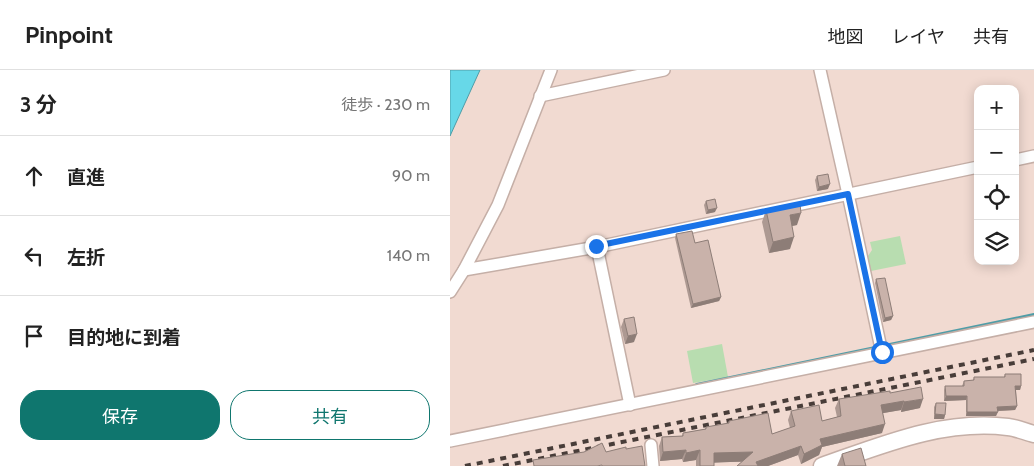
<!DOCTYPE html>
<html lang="ja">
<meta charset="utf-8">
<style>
:root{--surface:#fff;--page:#f6f6f6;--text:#222;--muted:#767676;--line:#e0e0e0;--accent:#0f766e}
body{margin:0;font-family:Cabin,"Noto Sans JP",sans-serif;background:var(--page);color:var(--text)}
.controls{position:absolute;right:15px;top:15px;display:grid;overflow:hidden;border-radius:10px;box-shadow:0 2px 12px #0003}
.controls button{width:45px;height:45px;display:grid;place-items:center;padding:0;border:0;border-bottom:1px solid var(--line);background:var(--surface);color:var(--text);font:25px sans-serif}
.stop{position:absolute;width:15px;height:15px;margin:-11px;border:4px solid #1a73e8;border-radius:50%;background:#fff}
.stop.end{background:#1a73e8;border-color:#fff;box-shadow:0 1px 5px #0008}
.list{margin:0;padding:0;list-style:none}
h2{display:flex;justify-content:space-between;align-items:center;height:65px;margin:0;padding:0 20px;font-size:21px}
h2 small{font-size:16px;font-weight:400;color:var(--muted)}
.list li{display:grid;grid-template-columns:32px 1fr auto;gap:15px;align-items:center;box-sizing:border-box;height:80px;padding:0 20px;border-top:1px solid var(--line)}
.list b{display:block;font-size:19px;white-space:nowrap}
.list em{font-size:16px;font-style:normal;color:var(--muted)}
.actions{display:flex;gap:10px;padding:15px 20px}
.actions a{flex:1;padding:11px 0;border:1px solid var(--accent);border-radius:20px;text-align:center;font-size:18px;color:var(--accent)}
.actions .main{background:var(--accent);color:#fff}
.icon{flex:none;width:28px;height:28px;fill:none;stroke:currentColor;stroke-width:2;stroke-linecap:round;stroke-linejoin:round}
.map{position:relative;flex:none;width:584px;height:396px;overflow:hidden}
header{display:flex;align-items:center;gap:30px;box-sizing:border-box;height:70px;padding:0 25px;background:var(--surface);border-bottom:1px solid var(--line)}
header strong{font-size:24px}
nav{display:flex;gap:28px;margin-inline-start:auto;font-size:18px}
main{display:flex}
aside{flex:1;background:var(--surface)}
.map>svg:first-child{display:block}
</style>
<header>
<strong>Pinpoint</strong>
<nav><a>地図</a><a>レイヤ</a><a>共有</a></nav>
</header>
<main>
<aside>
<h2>3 分<small>徒歩 · 230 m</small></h2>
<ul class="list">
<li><svg class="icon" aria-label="ahead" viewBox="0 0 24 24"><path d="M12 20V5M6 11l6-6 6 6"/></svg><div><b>直進</b></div><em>90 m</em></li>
<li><svg class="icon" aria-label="left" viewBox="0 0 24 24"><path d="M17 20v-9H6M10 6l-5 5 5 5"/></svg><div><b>左折</b></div><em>140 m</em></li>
<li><svg class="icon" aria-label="arrive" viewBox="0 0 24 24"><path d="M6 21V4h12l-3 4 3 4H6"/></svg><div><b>目的地に到着</b></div></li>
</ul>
<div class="actions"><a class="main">保存</a><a>共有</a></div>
</aside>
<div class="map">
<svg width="584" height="396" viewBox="0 0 584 396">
<rect width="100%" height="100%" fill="#f1dad1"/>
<!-- green -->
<g fill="#b8ddb0">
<path d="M 450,166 L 456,194 L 421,201 L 418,186 L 422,180 L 420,172 Z"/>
<path d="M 272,274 L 278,307 L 243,313 L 237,281 Z"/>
</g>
<!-- water -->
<path fill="#67d8e8" stroke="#509da7" d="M 0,0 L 30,0 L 0,66 Z"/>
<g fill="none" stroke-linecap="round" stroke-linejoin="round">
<!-- stream -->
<path stroke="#509da7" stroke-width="4" d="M 247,315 L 584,245"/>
<defs>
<g id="street">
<path d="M 370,0 L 398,124 L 432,283"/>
<path d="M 90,26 L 214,0"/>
<path d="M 565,90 L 584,86"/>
<path d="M 147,177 L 180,335"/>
<path d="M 14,200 L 147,177 L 528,97"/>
<path d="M 0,222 L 14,200 L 48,135 L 101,0"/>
<path d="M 0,371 L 584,252"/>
<path d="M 201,375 L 203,396"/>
</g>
<path id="secondary" d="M 372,396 C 432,375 493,349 558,357 C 567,358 576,362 584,364"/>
</defs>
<!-- street casing -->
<use href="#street" stroke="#c5afa7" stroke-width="14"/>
<!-- secondary casing -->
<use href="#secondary" stroke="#c5afa7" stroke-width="19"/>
<!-- street -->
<use href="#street" stroke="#fff" stroke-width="11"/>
<!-- secondary -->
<use href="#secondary" stroke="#fff" stroke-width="16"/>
<!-- rail -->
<g stroke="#483d39" stroke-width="4" stroke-dasharray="6 6" stroke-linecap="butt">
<path d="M 15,396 L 584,280"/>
<path d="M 53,396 L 584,289"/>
</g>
</g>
<!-- wall -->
<g fill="#ad9992">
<path d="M 367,106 L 378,119 L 367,121 L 365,110 Z"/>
<path d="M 256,131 L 265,142 L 256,144 L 254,135 Z"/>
<path d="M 316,140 L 347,155 L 342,156 L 340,179 L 319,183 L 312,152 Z"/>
<path d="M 226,164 L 245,173 L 271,227 L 269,231 L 241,238 L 225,168 Z"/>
<path d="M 426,209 L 443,246 L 441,250 L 433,252 L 425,213 Z"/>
<path d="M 174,249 L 184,272 L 175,274 L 171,257 Z"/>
<path d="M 555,304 L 571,316 L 570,320 L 566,320 L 567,336 L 565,340 L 547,341 L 546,346 L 516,346 L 516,330 L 494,331 L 494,320 L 495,316 L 512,316 L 514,311 L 523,310 L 524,307 L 554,307 Z"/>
<path d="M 440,323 L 470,338 L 451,342 L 451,340 L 433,343 L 432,363 L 372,377 L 369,385 L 351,394 L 348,385 L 318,396 L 287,396 L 292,392 L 264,392 L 264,396 L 246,396 L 246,390 L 233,392 L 232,389 L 210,391 L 209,376 L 212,367 L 232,366 L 233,363 L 255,359 L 256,357 L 278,353 L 279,351 L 322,364 L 340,358 L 338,350 L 341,341 L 372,351 L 387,347 L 385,338 L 389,329 Z"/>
<path d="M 486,333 L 495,345 L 494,349 L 484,349 L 484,337 Z"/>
<path d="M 392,384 L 416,396 L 387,396 Z"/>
</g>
<!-- shaded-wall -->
<g fill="#8d7d77">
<path d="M 380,114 L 378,119 L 367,121 L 369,117 Z"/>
<path d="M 267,138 L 265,142 L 256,144 L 258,140 Z"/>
<path d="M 351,143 L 347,155 L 336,157 L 340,145 Z"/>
<path d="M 344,167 L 340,179 L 319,183 L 323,172 Z"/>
<path d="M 271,227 L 269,231 L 241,238 L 243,234 Z"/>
<path d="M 443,246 L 441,250 L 433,252 L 435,248 Z"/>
<path d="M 187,264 L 184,272 L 175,274 L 178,266 Z"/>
<path d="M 565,316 L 571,316 L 570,320 L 564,320 Z"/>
<path d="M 496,326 L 517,326 L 516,330 L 494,331 Z"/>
<path d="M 473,329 L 470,338 L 451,342 L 454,332 Z"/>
<path d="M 454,331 L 451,340 L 428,344 L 431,335 Z"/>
<path d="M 567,336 L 565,340 L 546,341 L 547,337 Z"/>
<path d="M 517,342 L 548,342 L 546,346 L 516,346 Z"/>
<path d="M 485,344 L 495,345 L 494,349 L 484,349 Z"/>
<path d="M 435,354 L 432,363 L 372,377 L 369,385 L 351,394 L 354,384 L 370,369 Z"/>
<path d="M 351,376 L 348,385 L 318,396 L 304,396 L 306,392 Z"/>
<path d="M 236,380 L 232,389 L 210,391 L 213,382 Z"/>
<path d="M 250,380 L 246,390 L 233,392 L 236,383 Z"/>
<path d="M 303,382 L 300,391 L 260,393 L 264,383 Z"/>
</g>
<!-- building -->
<g fill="#c9b2aa" stroke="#8d7d77">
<path d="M 378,104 L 380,114 L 369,117 L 367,106 Z"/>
<path d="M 265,129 L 267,138 L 258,140 L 256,131 Z"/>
<path d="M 350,134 L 351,143 L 340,145 L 344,167 L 323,172 L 316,140 Z"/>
<path d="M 242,161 L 245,173 L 258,170 L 271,227 L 243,234 L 226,164 Z"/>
<path d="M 435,208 L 443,246 L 435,248 L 426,209 Z"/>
<path d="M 184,247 L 187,264 L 178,266 L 174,249 Z"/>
<path d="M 555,304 L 571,304 L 571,316 L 565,316 L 567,336 L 547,337 L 548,342 L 517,342 L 517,326 L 496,326 L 495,316 L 514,316 L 514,311 L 524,310 L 524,307 L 555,307 Z"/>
<path d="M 471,317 L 473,329 L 454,332 L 454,331 L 431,335 L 435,354 L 370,369 L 372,375 L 354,384 L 351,376 L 306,392 L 308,396 L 287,396 L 303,382 L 264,383 L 264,396 L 250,396 L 250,380 L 236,383 L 236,380 L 213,382 L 212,367 L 233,366 L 233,363 L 256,359 L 256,357 L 279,353 L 279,351 L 318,343 L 322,364 L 345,356 L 341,341 L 369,335 L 372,351 L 391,346 L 389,329 L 440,321 L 440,323 Z"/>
<path d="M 486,333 L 496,333 L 495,345 L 485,344 Z"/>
<path d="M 152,373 L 156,382 L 176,377 L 176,379 L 192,376 L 195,396 L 152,396 L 152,395 L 147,396 L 84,396 L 83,390 L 134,382 Z"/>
<path d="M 411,378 L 416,396 L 395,396 L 392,384 Z"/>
</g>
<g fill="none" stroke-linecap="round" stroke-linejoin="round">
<!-- route -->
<path stroke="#1a73e8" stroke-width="6" d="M 146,176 L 398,124 L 432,282"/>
</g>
</svg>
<div class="controls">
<button>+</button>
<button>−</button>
<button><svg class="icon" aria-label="locate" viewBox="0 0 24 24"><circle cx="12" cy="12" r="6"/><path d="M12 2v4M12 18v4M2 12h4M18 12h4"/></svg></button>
<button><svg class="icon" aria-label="layers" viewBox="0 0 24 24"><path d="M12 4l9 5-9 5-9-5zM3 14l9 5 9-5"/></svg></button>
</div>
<div class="stop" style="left:432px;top:282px"></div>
<div class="stop end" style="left:146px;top:176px"></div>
</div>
</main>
